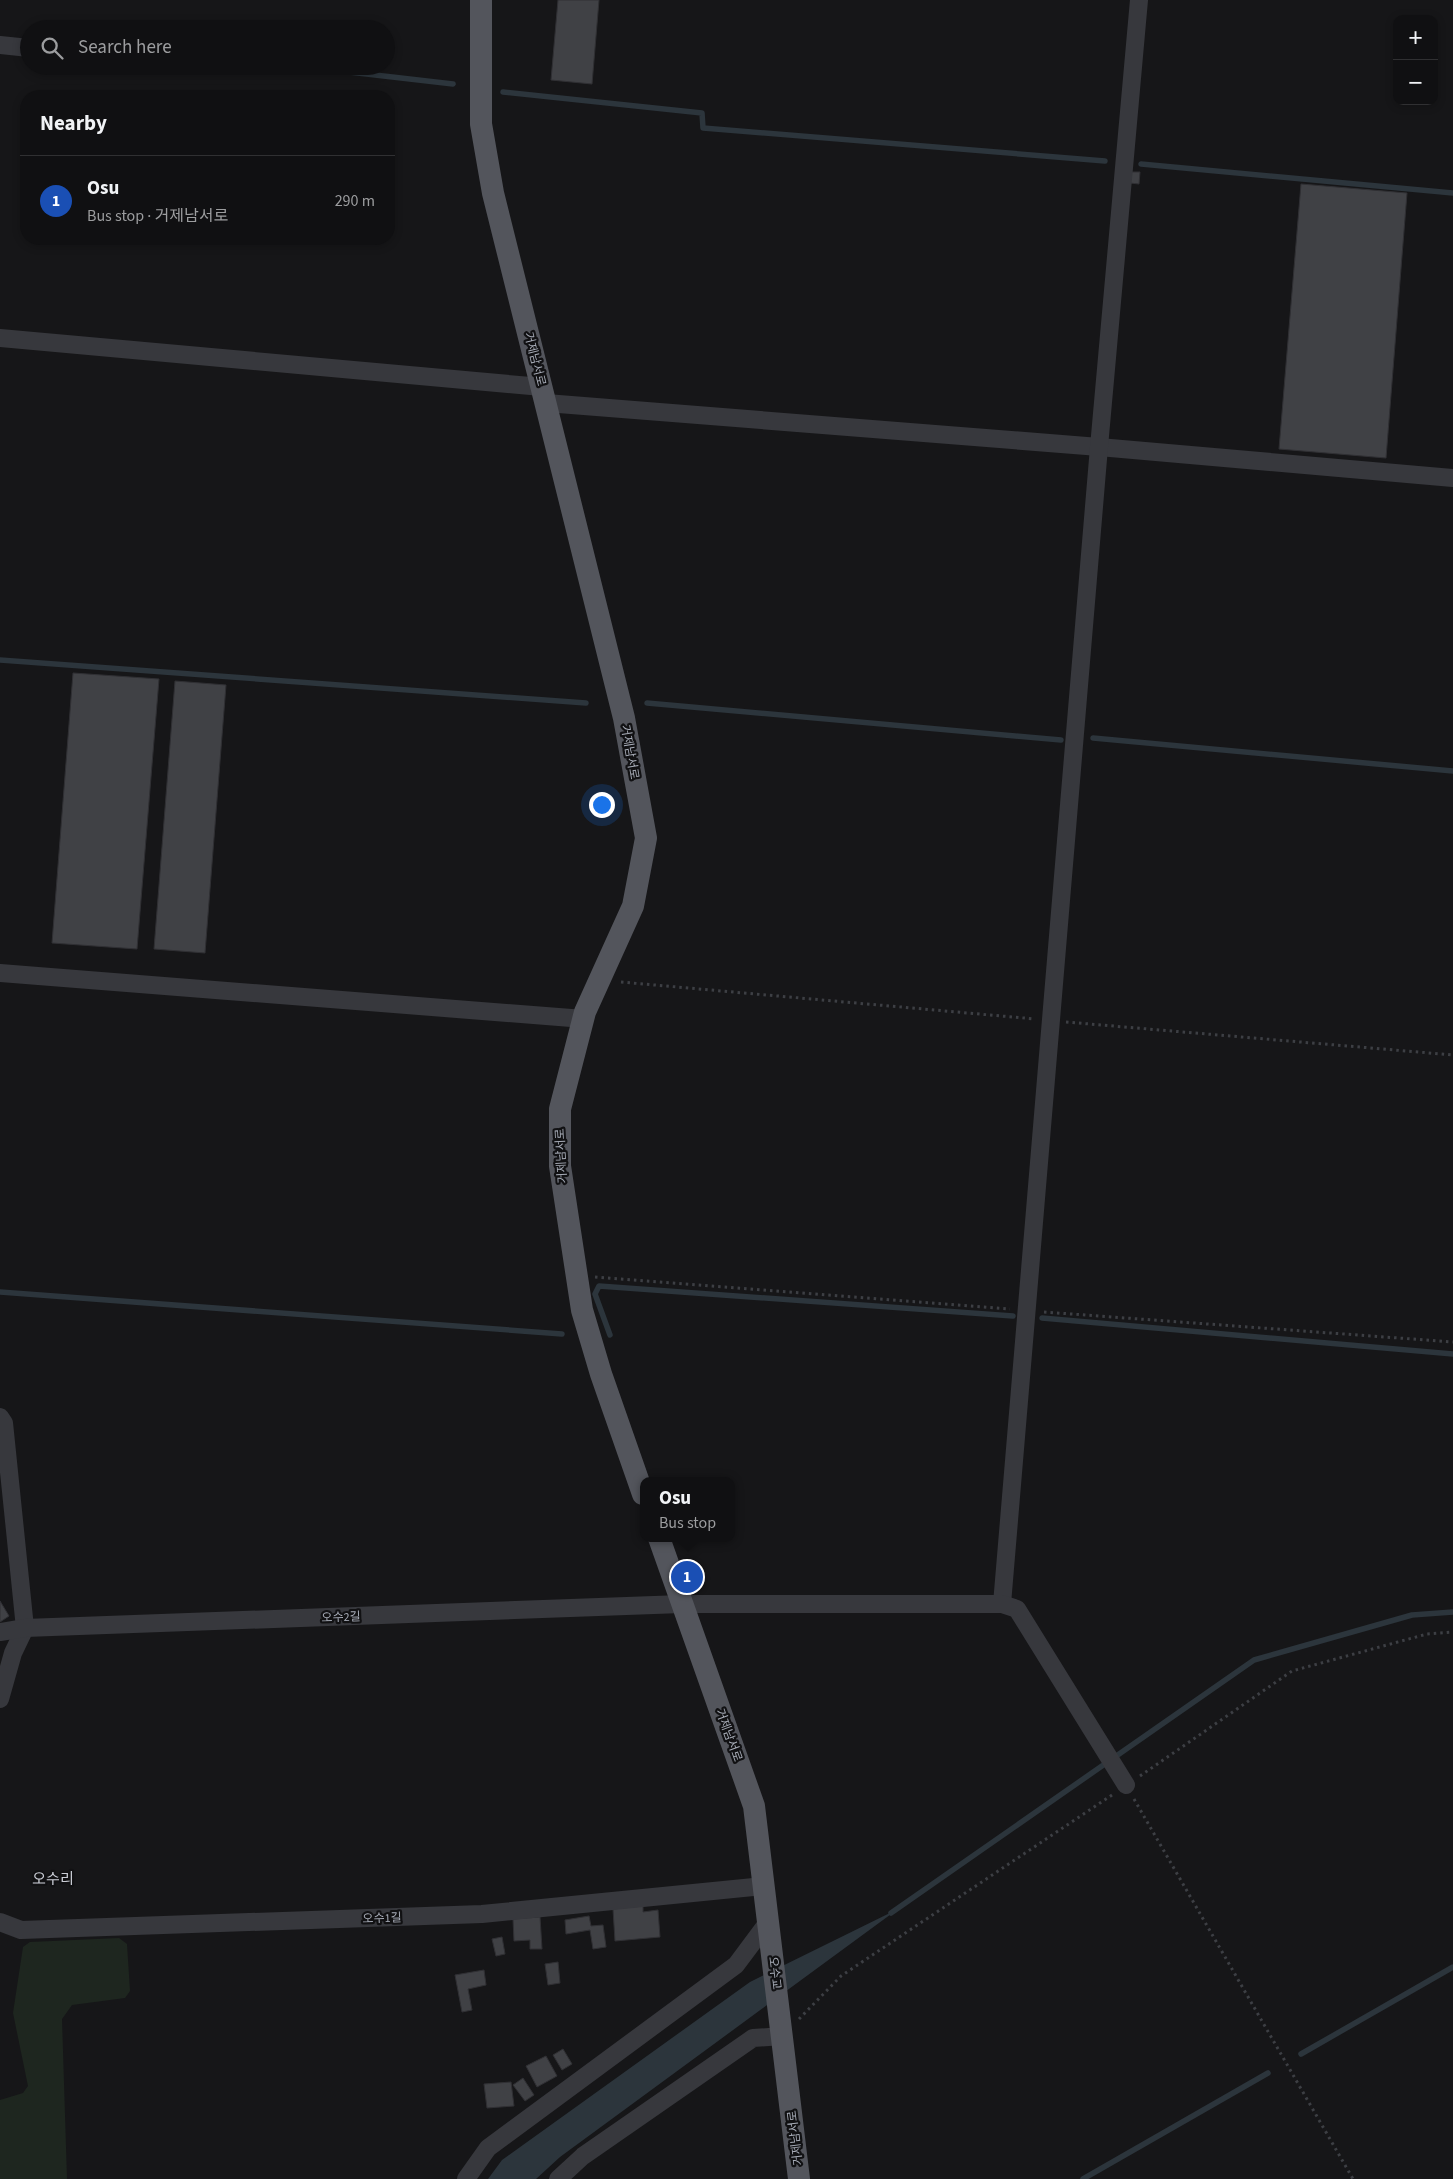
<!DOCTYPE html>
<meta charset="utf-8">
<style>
:root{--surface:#101012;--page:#1e1e20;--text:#f1f3f6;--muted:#9c9d9f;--line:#303032;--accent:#f2b134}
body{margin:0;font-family:"Source Sans 3","Noto Sans KR",sans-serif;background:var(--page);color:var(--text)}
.controls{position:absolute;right:15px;top:15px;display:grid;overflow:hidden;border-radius:10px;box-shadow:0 2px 8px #0003}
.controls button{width:45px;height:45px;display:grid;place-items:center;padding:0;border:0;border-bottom:1px solid var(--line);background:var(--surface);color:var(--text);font:25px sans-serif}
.you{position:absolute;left:601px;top:804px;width:18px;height:18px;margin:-12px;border:4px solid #fff;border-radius:50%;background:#1a73e8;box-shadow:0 0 0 8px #1a73e833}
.badge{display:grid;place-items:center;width:32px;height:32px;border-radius:50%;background:var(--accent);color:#fff;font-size:16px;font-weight:700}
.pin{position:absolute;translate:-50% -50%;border:2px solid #fff;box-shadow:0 1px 5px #0006}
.popup{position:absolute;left:640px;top:1477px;width:95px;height:65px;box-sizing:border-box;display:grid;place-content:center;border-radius:10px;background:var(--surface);filter:drop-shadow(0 1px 4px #0005);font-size:16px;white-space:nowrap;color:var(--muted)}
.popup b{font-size:19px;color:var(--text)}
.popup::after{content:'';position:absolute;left:50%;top:100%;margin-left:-10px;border:10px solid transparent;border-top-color:var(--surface)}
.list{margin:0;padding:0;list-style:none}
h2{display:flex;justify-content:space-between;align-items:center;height:65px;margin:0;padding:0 20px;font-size:21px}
h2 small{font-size:16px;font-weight:400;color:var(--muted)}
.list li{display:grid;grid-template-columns:32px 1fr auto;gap:15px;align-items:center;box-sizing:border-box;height:90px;padding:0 20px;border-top:1px solid var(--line)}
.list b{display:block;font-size:19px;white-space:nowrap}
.list p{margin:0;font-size:16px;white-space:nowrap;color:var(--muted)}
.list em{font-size:16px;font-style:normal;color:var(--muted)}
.icon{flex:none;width:28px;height:28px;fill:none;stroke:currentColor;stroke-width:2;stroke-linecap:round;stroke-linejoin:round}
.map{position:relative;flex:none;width:1453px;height:2179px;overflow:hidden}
.search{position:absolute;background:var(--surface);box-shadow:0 2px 8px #0003;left:20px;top:20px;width:375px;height:55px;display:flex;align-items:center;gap:12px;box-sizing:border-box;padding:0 18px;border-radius:28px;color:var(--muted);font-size:19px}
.panel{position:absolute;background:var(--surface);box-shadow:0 2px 8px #0003;left:20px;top:90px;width:375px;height:155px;border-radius:20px}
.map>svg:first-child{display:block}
</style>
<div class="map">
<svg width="1453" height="2179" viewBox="0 0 1453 2179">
<rect width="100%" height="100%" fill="#161618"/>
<!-- green -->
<path fill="#1e261f" d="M 119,1938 L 127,1944 L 130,1991 L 125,1998 L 72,2005 L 62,2019 L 67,2179 L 0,2179 L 0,2100 L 23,2093 L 28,2086 L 13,2013 L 23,1947 L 30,1942 Z"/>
<!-- water -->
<path fill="#2c353c" d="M 898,1909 L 560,2157 L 536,2179 L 488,2179 L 502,2160 L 750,1982 Z"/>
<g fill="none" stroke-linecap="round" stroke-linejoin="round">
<!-- stream -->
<g stroke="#2c353c" stroke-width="5.5">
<path d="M 297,66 L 453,84"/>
<path d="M 503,92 L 702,113 L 703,128 L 1105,161"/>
<path d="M 1141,164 L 1453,193"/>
<path d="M 0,660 L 586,703"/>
<path d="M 647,703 L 1061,740"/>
<path d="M 1093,738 L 1453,771"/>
<path d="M 0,1292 L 562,1334"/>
<path d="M 1042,1318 L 1453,1354"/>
<path d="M 610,1335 L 595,1294 L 599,1286 L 1013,1316"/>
<path d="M 891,1913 L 1254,1660 L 1412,1615 L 1453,1612"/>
<path d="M 1301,2054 L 1453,1967"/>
<path d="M 1083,2179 L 1268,2073"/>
</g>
</g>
<!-- building -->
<g fill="#404145" stroke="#303034">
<path d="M 558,0 L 599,0 L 592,84 L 551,80 Z"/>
<path d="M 1131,172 L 1140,172 L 1139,184 L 1130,183 Z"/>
<path d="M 1301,184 L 1407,193 L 1386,458 L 1279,449 Z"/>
<path d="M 73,673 L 159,679 L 137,949 L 52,943 Z"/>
<path d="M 175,681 L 226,685 L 205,953 L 154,949 Z"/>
<path d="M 0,1601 L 9,1616 L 0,1622 Z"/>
<path d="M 643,1906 L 643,1912 L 658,1910 L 660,1937 L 615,1941 L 613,1909 Z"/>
<path d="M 589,1916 L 591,1926 L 603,1925 L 606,1947 L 593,1949 L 590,1930 L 566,1934 L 565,1920 Z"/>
<path d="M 540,1917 L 542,1949 L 530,1949 L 530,1940 L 514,1941 L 513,1919 Z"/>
<path d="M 502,1937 L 505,1954 L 496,1956 L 492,1939 Z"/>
<path d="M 558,1962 L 560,1983 L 548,1985 L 545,1964 Z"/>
<path d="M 484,1970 L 486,1985 L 468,1989 L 472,2010 L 462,2012 L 455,1975 Z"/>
<path d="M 563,2049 L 572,2064 L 562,2070 L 553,2055 Z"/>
<path d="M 546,2056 L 557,2076 L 537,2087 L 526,2066 Z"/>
<path d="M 523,2078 L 534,2095 L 525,2101 L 513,2085 Z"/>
<path d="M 511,2082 L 514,2106 L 487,2108 L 484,2084 Z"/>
</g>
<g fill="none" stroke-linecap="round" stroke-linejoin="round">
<!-- path -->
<g stroke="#3d3f44" stroke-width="3" stroke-dasharray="2.5 4" stroke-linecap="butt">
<path d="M 621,982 L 1035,1019"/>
<path d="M 1066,1022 L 1453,1055"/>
<path d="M 595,1277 L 1010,1309"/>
<path d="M 1044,1312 L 1453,1342"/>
<path d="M 1140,1776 L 1292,1671 L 1427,1634 L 1453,1632"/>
<path d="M 1134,1799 L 1353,2179"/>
<path d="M 799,2019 L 841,1976 L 1112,1795"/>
</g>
<!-- minor -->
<g stroke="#37383d" stroke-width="18">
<path d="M 0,45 L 29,48"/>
<path d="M 0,338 L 542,387"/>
<path d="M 546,403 L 1099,447 L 1453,478"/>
<path d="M 0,973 L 584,1019"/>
<path d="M 0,1417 L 4,1423 L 25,1628 L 13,1653 L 0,1699"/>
<path d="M 1002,1604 L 1099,447 L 1139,0"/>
<path d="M 0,1632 L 25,1628 L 682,1604 L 1002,1604 L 1017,1609 L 1126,1785"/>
<path d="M 0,1922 L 21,1930 L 482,1914 L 764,1886"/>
<path d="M 466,2179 L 488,2148 L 736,1965 L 768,1922"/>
<path d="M 558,2179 L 583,2156 L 753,2038 L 783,2036"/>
</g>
<!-- major -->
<g stroke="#53555c" stroke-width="22">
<path d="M 481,0 L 481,124 L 493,193 L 624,718 L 646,838 L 633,906 L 585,1012 L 560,1109 L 560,1166 L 582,1310 L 601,1374 L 643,1494"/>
<path d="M 659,1538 L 754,1806 L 799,2179"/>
</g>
</g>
<g text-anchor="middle" stroke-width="4.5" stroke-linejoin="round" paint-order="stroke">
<!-- street labels -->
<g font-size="12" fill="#a8adb8" stroke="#111113">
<text transform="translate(535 359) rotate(76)" y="4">거제남서로</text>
<text transform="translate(630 752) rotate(80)" y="4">거제남서로</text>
<text transform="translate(561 1156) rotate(-93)" y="4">거제남서로</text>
<text transform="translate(341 1617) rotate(-2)" y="4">오수2길</text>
<text transform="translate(729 1735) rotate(70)" y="4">거제남서로</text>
<text transform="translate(382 1918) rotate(-2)" y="4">오수1길</text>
<text transform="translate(775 1973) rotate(83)" y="4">오수교</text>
<text transform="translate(795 2138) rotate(-97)" y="4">거제남서로</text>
</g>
<!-- quarter labels -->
<g font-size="15" fill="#c9ccd4" stroke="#111113">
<text x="53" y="1884">오수리</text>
</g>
</g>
</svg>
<div class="controls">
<button>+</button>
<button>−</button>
</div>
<div class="you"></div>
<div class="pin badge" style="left:687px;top:1577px;background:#1a4fb4">1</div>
<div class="popup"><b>Osu</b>Bus stop</div>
<div class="search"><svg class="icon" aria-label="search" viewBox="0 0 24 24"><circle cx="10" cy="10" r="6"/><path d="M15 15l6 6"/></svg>Search here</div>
<section class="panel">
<h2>Nearby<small></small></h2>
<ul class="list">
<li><span class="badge" style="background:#1a4fb4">1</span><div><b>Osu</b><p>Bus stop · 거제남서로</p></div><em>290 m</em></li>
</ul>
</section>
</div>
